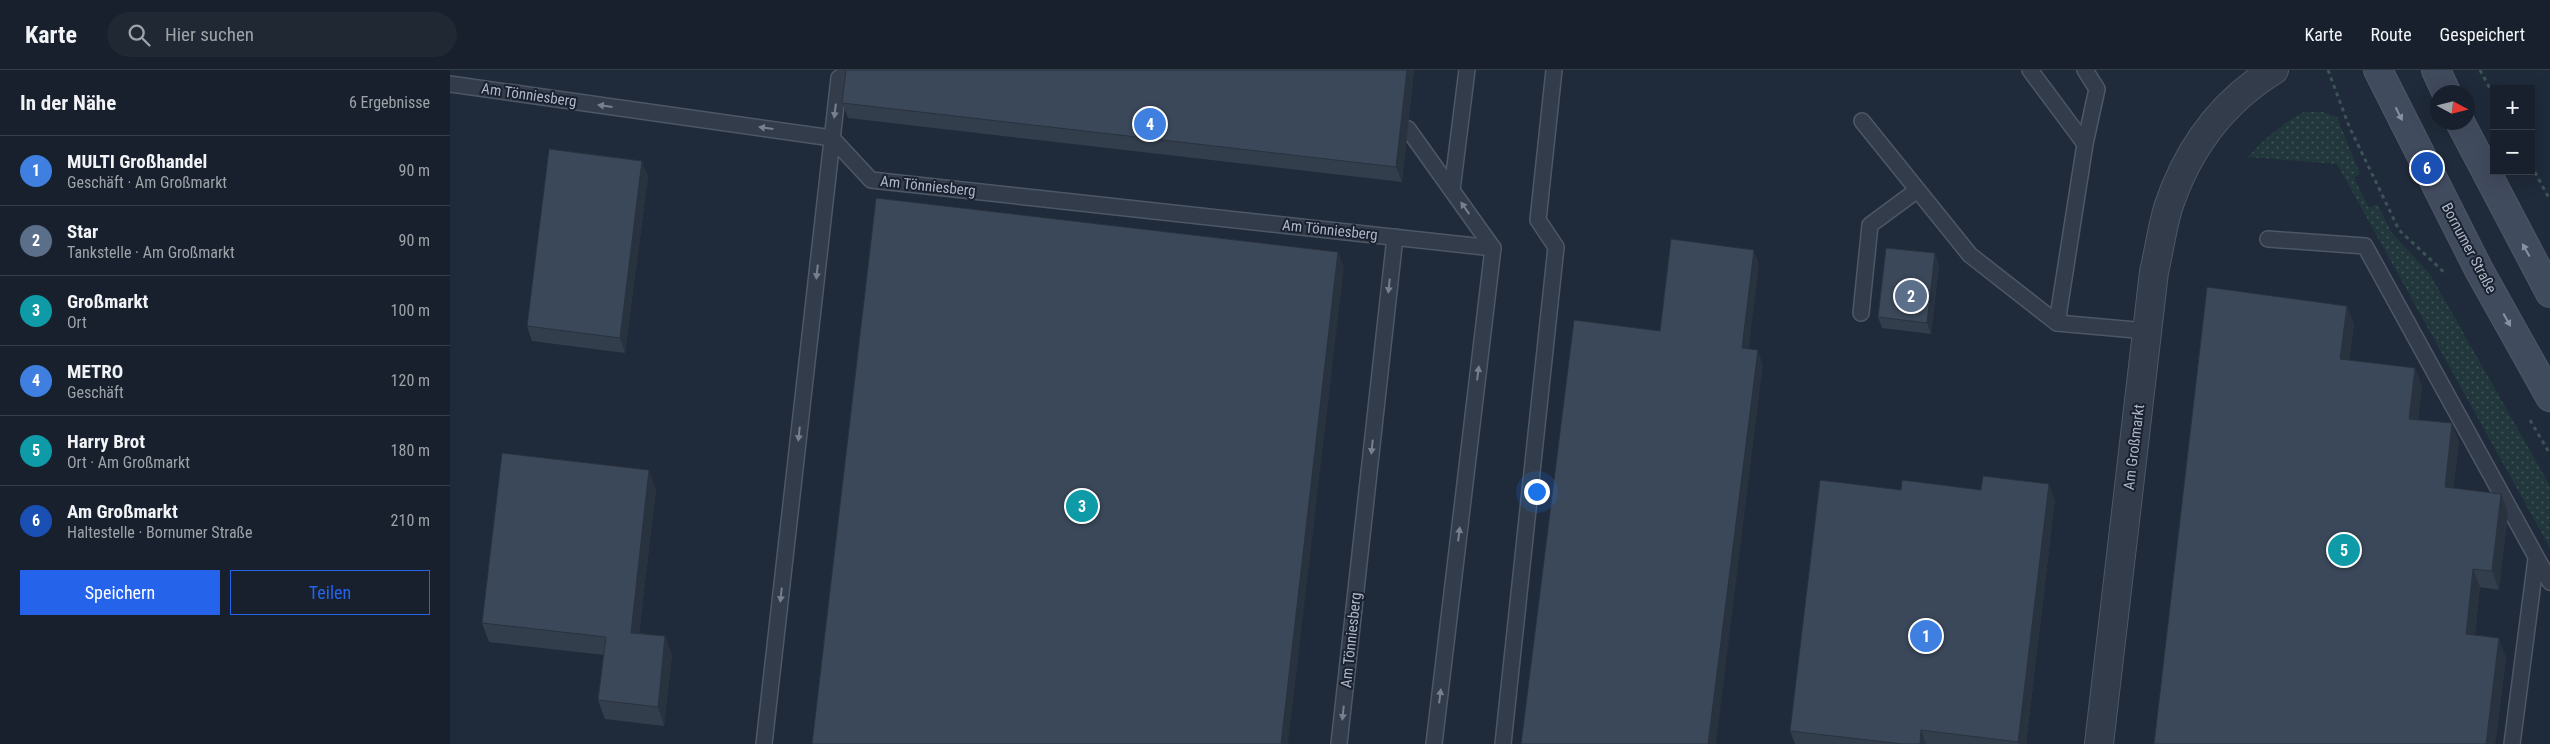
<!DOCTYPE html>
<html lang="de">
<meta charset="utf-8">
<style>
:root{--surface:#17202c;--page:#202834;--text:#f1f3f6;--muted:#9ea3a9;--line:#363e48;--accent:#2563eb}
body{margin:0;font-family:"Roboto Condensed",sans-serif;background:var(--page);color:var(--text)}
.controls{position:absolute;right:15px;top:15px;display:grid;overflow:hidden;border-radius:0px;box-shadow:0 5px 20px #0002}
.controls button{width:45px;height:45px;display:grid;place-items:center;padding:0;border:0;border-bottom:1px solid var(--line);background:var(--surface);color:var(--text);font:25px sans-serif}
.compass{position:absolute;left:1980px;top:15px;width:45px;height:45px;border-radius:50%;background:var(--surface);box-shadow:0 5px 20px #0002;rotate:97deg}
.you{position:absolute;left:1086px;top:421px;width:18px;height:18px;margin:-12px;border:4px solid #fff;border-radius:50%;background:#1a73e8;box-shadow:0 0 0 8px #1a73e833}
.badge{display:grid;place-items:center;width:32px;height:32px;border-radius:50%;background:var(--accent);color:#fff;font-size:16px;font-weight:700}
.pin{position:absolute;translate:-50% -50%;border:2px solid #fff;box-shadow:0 1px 5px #0006}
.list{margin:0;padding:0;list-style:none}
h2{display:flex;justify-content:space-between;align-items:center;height:65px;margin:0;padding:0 20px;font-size:21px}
h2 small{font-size:16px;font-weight:400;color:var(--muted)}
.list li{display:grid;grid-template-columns:32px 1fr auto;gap:15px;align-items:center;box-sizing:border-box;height:70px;padding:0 20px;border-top:1px solid var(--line)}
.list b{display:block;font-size:19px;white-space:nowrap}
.list p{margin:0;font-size:16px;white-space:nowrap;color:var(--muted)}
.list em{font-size:16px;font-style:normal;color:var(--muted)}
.actions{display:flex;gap:10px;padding:15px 20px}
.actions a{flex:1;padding:11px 0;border:1px solid var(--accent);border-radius:0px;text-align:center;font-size:18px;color:var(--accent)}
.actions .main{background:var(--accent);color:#fff}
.icon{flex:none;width:28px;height:28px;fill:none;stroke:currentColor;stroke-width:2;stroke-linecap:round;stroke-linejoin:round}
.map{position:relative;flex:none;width:2100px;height:674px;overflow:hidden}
header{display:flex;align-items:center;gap:30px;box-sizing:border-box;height:70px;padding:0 25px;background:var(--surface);border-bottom:1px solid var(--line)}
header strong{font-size:24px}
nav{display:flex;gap:28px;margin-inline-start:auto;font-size:18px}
.search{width:350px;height:45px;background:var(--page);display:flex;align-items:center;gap:12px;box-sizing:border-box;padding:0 18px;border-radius:28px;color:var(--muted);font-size:19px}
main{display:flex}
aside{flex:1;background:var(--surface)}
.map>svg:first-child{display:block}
</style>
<header>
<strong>Karte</strong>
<div class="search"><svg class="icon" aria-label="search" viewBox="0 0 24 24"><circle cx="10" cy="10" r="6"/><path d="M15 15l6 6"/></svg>Hier suchen</div>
<nav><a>Karte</a><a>Route</a><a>Gespeichert</a></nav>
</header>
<main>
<aside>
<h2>In der Nähe<small>6 Ergebnisse</small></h2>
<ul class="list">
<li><span class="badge" style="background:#3f7fe0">1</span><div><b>MULTI Großhandel</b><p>Geschäft · Am Großmarkt</p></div><em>90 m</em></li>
<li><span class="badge" style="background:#5c6f8a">2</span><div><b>Star</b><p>Tankstelle · Am Großmarkt</p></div><em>90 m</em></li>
<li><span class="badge" style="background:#0f9aa8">3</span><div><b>Großmarkt</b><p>Ort</p></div><em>100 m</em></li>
<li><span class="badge" style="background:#3f7fe0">4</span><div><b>METRO</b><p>Geschäft</p></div><em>120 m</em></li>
<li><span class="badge" style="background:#0f9aa8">5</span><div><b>Harry Brot</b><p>Ort · Am Großmarkt</p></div><em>180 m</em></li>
<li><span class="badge" style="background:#1a4fb4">6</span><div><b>Am Großmarkt</b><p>Haltestelle · Bornumer Straße</p></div><em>210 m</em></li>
</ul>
<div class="actions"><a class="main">Speichern</a><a>Teilen</a></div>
</aside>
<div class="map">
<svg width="2100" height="674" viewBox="0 0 2100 674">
<defs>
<pattern id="grass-dots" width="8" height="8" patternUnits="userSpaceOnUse" patternTransform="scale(1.25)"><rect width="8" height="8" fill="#21373b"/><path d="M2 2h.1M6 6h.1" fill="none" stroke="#3f5256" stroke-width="1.8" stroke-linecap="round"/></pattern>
</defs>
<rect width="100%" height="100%" fill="#1f2a3a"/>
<!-- grass -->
<path fill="url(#grass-dots)" d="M 1854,42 L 1873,42 L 1887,47 L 1910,104 L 1904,108 L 1919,138 L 1927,134 L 1942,163 L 1980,204 L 2100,416 L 2100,478 L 1887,94 L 1798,87 C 1815,68 1832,54 1854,42 Z"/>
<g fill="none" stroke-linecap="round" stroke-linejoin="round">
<defs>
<g id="lane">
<path d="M 1580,0 L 1635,74"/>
<path d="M 0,14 L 382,68 L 421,110 L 1043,178"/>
<path d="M 1412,51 L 1520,185 L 1607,253 L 1697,261"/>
<path d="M 958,59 L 1043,178 L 984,674"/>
<path d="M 1002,120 L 1017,0"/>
<path d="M 1818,169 L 1915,176 L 2100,512"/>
<path d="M 1411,243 L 1420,155 L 1466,121"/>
<path d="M 1607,253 L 1635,74 L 1647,19 L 1635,0"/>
<path d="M 314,674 L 389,8 L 403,0"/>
<path d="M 889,674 L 945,167"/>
<path d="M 1053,674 L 1106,177 L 1088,150 L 1104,0"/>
<path d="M 2062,674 L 2086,489"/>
</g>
<path id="street" d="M 1649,674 L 1704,202 C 1709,181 1712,158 1718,138 C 1737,80 1772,32 1824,0"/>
<g id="secondary">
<path d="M 1928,0 L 2029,200 L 2100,327"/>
<path d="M 1986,0 L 1996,22"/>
<path d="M 2010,52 L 2100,223"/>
</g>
</defs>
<!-- lane casing -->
<use href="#lane" stroke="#4e5765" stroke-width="18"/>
<!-- street casing -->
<use href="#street" stroke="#4e5765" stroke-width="30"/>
<!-- secondary casing -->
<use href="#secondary" stroke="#4e5765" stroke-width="30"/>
<!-- path -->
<g stroke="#3c5356" stroke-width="3" stroke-dasharray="4 4" stroke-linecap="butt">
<path d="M 1878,0 L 1899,56 L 1949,160 L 1996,204"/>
<path d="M 2030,0 L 2044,26"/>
<path d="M 2081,95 L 2100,130"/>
<path d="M 2080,350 L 2100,384"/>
</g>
<!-- lane -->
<use href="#lane" stroke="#333c4a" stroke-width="15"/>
<!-- street -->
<use href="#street" stroke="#333c4a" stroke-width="28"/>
<!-- secondary -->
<use href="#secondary" stroke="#414b5e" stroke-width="28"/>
</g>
<!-- wall -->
<g fill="#333e4d">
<path d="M 964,0 L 952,112 L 398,48 L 392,33 Z"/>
<path d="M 198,106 L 175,283 L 82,271 L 77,256 Z"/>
<path d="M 1489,194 L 1481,264 L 1432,258 L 1428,247 Z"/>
<path d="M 1897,236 L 1904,255 L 1899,290 L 1972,316 L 1968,350 L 2009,372 L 2003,418 L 2051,424 L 2058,443 L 2049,520 L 2030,517 L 2025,565 L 2056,587 L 2045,674 L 1704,674 Z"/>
<path d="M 206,419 L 189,563 L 215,566 L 222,585 L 214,656 L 155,649 L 148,630 L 154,585 L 39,572 L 32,553 Z"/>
<path d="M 1451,420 L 1605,429 L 1576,674 L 1345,674 L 1340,661 Z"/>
</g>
<!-- shaded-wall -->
<g fill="#29323f">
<path d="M 957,0 L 964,0 L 952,112 L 946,97 Z"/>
<path d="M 192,91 L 198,106 L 175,283 L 170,268 Z"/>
<path d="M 1304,180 L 1309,195 L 1297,293 L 1292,278 Z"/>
<path d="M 888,182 L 894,197 L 838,674 L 831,674 Z"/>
<path d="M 1485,183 L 1489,194 L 1481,264 L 1477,253 Z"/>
<path d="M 1897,236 L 1904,255 L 1897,307 L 1890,289 Z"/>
<path d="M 1308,280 L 1313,295 L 1266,674 L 1258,674 Z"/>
<path d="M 1965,298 L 1972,316 L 1966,368 L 1959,349 Z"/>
<path d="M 2002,353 L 2009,372 L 2001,436 L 1995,417 Z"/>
<path d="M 199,400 L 206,419 L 187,581 L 181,563 Z"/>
<path d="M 1599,414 L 1605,429 L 1576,674 L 1569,674 L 1568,672 Z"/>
<path d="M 2051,424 L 2058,443 L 2049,520 L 2042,501 Z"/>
<path d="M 2023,499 L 2030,517 L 2023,583 L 2016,564 Z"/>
<path d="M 215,566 L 222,585 L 214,656 L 208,637 Z"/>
<path d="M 2049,568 L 2056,587 L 2045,674 L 2036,674 Z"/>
<path d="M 1471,660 L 1476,674 L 1470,674 Z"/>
</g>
<!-- building -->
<g fill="#3b485a" stroke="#29323f">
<path d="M 396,0 L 957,0 L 946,97 L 392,33 Z"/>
<path d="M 99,79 L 192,91 L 170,268 L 77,256 Z"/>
<path d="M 426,128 L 888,182 L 831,674 L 362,674 Z"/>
<path d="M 1221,169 L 1304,180 L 1292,278 L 1308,280 L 1258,674 L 1071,674 L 1124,250 L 1210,261 Z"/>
<path d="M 1436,178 L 1485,183 L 1477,253 L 1428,247 Z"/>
<path d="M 1757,217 L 1897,236 L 1890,289 L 1965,298 L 1959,349 L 2002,353 L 1995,417 L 2051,424 L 2042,501 L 2023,499 L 2016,564 L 2049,568 L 2036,674 L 1704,674 Z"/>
<path d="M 52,383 L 199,400 L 181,563 L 215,566 L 208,637 L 148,630 L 156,567 L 32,553 Z"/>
<path d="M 1533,406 L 1599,414 L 1568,672 L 1471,660 L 1470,674 L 1453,674 L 1340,661 L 1370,410 L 1451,420 L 1452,410 L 1531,420 Z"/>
</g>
<!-- one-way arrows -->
<defs><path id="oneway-solid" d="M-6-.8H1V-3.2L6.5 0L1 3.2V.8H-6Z" transform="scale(1.25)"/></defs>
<g fill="#77808f">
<use href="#oneway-solid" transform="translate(155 36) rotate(-172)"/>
<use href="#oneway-solid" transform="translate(385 41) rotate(97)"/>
<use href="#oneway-solid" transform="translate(316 58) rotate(-172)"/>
<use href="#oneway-solid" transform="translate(1015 138) rotate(-125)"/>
<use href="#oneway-solid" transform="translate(367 202) rotate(96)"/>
<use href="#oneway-solid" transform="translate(939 216) rotate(96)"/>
<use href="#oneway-solid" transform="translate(1028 303) rotate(-83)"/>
<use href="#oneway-solid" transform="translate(349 364) rotate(96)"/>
<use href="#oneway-solid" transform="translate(922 377) rotate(96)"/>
<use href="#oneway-solid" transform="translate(1009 464) rotate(-83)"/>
<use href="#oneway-solid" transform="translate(331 525) rotate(96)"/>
<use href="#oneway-solid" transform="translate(990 626) rotate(-83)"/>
<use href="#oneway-solid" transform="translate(893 643) rotate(96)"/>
</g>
<g fill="#8891a2">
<use href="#oneway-solid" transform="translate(1949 44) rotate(63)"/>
<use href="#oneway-solid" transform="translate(2076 180) rotate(-119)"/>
<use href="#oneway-solid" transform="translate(2057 250) rotate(61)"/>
</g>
<g text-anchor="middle" stroke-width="4" stroke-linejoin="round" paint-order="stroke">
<!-- street labels -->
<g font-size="15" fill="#aeb7c7" stroke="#19212f">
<text transform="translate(79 25) rotate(8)" y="5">Am Tönniesberg</text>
<text transform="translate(478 116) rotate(6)" y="5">Am Tönniesberg</text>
<text transform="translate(880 160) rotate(6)" y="5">Am Tönniesberg</text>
<text transform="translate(2019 178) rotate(62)" y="5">Bornumer Straße</text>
<text transform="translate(1684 377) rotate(-83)" y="5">Am Großmarkt</text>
<text transform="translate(901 570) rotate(-84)" y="5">Am Tönniesberg</text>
</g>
</g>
</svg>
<div class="controls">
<button>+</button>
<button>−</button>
</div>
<svg class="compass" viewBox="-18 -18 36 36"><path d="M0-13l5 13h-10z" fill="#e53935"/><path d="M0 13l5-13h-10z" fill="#9ea3a9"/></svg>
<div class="you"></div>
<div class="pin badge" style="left:1476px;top:566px;background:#3f7fe0">1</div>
<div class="pin badge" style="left:1461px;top:226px;background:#5c6f8a">2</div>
<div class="pin badge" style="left:632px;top:436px;background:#0f9aa8">3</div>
<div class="pin badge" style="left:700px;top:54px;background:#3f7fe0">4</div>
<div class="pin badge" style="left:1894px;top:480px;background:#0f9aa8">5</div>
<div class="pin badge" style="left:1977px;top:98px;background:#1a4fb4">6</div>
</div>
</main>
